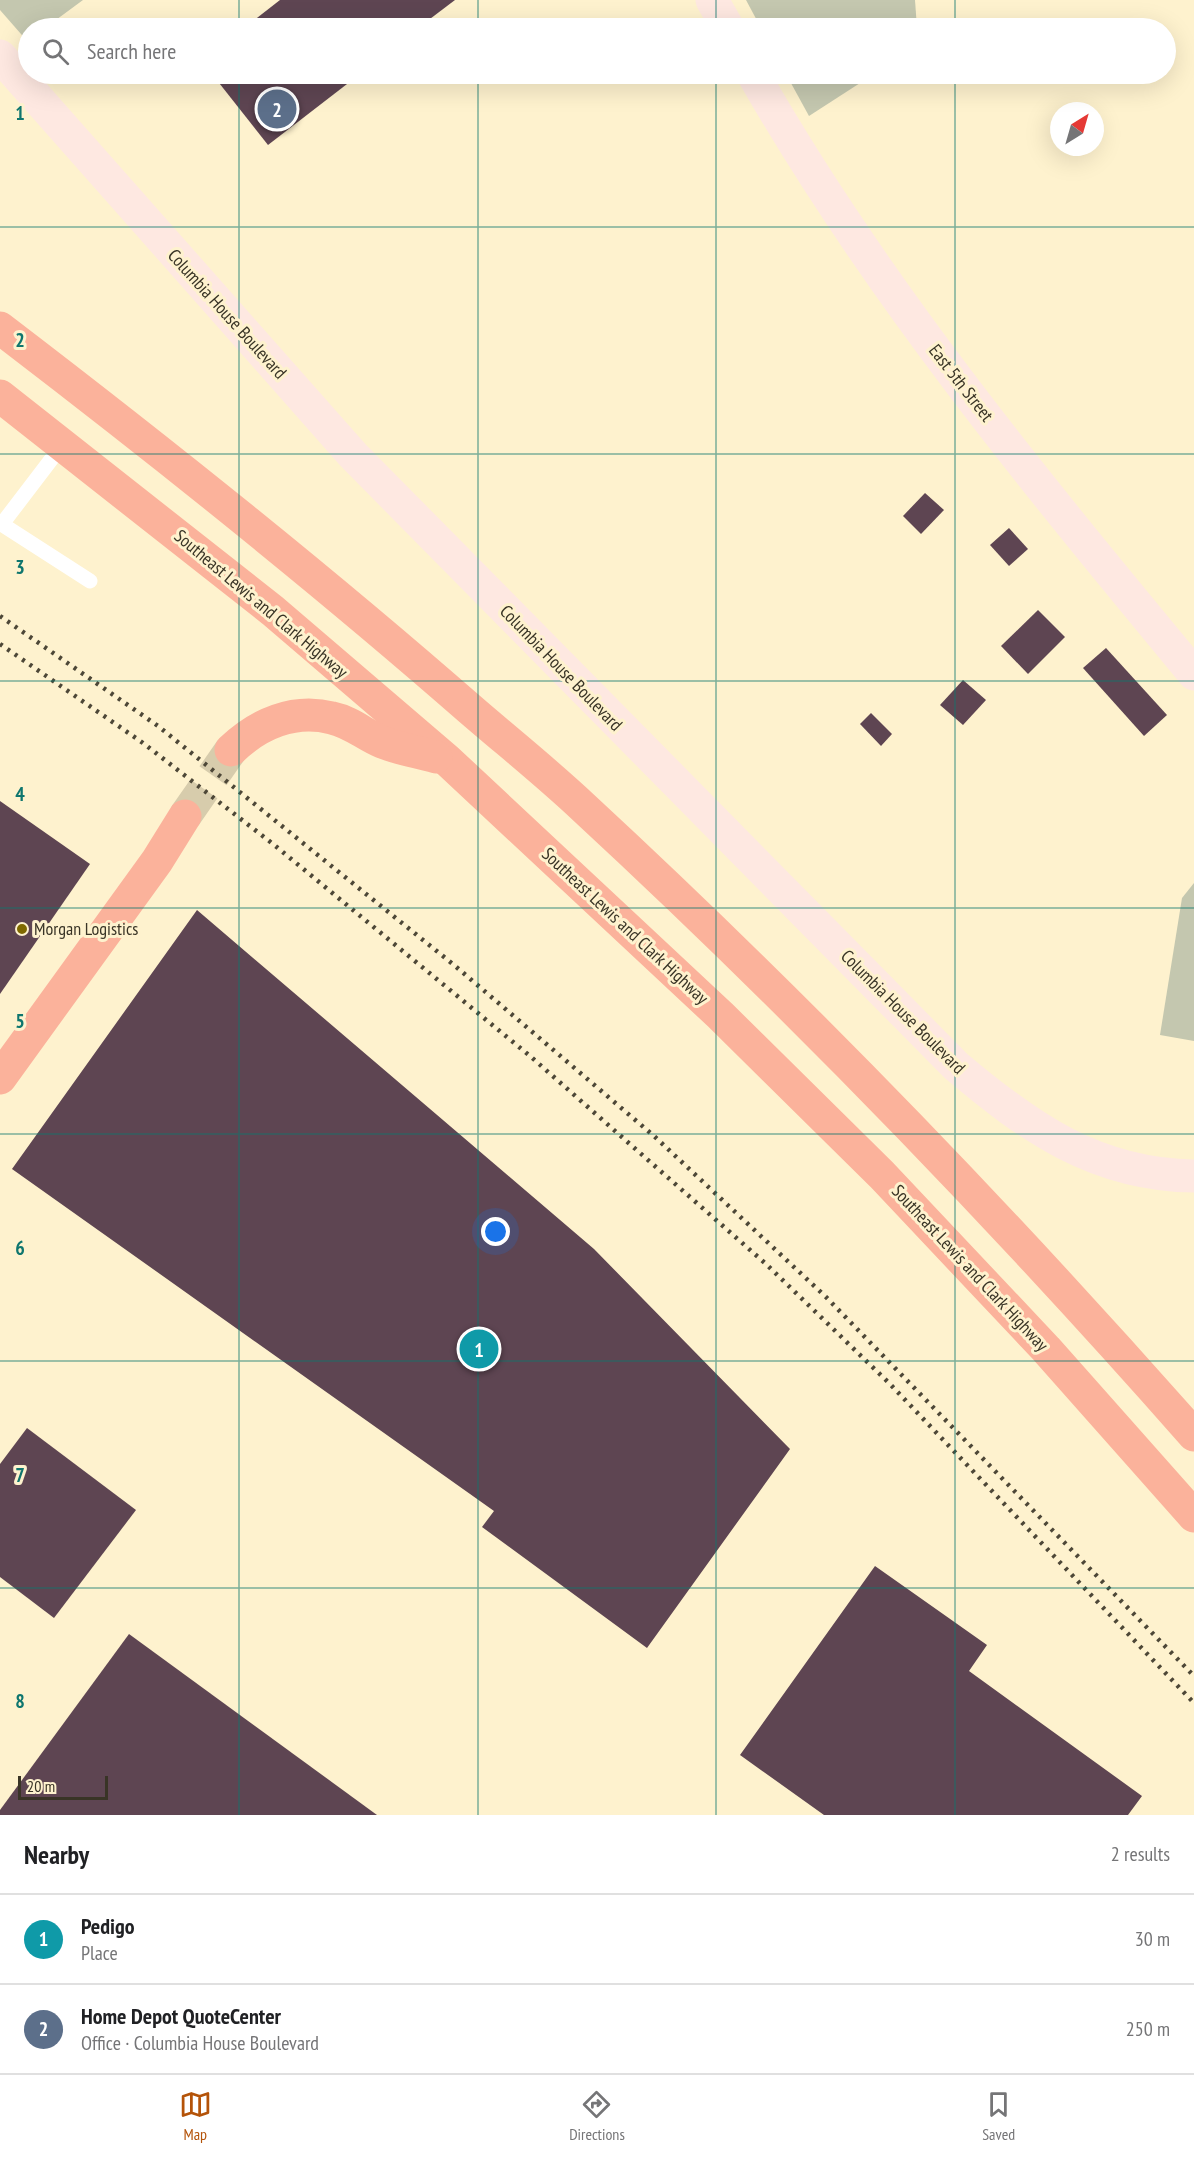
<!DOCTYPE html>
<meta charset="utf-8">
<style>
:root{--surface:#fff;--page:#f6f6f6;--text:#202124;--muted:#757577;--line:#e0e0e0;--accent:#b45309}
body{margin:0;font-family:"PT Sans Narrow",sans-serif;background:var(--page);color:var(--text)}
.compass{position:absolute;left:1050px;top:102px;width:54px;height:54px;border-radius:50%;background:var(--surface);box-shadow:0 6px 24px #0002;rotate:37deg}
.scale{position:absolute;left:18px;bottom:15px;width:90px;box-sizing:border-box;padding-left:6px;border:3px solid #393426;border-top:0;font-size:16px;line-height:21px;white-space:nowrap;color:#393426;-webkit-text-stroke:4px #fef2ce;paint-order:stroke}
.you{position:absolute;left:496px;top:1232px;width:21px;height:21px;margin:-15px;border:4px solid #fff;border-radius:50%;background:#1a73e8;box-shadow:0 0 0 9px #1a73e833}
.badge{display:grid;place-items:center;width:39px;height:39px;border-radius:50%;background:var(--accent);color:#fff;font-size:20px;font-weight:700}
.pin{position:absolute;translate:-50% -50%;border:3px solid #fff;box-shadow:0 2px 6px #0006}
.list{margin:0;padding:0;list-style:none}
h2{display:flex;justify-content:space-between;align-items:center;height:78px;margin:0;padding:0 24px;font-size:26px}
h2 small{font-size:20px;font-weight:400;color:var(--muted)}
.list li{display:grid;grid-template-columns:39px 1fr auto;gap:18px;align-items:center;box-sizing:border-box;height:90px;padding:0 24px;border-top:2px solid var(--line)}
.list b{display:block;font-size:22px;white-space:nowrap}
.list p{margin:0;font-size:20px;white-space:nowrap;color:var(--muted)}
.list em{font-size:20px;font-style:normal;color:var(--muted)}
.icon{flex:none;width:33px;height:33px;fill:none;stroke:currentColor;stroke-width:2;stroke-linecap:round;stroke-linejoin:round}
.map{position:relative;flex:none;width:1194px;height:1815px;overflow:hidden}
.search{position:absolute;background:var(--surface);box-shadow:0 6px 24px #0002;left:18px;right:18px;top:18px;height:66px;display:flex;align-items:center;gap:15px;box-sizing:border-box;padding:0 21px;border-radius:33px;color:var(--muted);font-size:22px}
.sheet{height:258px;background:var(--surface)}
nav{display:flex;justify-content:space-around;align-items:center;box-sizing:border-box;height:84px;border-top:2px solid var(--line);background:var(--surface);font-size:16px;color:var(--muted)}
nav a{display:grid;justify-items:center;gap:3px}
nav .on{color:var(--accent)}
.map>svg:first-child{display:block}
</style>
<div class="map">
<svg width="1194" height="1815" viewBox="0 0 1194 1815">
<rect width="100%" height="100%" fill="#fef2ce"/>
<!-- green -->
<g fill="#c4c7af">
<path d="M 0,0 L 83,0 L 45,28 L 28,28 L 28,42 L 0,10 Z"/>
<path d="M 746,0 L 915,0 L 917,28 L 761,28 Z"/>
<path d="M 786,74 L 874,74 L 809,116 Z"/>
<path d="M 1194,883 L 1194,1041 L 1160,1035 L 1182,898 Z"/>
</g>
<!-- building -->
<g fill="#5e4552">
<path d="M 280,0 L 455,0 L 418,28 L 244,28 Z"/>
<path d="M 212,74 L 360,74 L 268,145 Z"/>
<path d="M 925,493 L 944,510 L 921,534 L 903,516 Z"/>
<path d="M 1009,528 L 1028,549 L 1009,566 L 990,545 Z"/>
<path d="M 1038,610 L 1065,637 L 1028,674 L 1001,646 Z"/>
<path d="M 1106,648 L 1167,715 L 1144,736 L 1083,668 Z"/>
<path d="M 963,680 L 986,700 L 963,725 L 940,705 Z"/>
<path d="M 871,713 L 892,734 L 881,746 L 860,724 Z"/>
<path d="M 0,801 L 90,864 L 0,994 Z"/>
<path d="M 197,910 L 594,1249 L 790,1449 L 647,1648 L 482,1527 L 494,1511 L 12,1169 Z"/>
<path d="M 27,1428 L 136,1510 L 54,1618 L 0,1577 L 0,1464 Z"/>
<path d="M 875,1566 L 987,1645 L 969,1671 L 1142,1796 L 1128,1815 L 824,1815 L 740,1755 Z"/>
<path d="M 129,1634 L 377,1815 L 0,1815 L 0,1810 Z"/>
</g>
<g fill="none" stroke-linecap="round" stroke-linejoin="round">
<!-- highway-tunnel -->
<path stroke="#d7ccac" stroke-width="33" stroke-dasharray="33 16" stroke-linecap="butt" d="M 185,816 L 231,750"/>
<!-- lane -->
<g stroke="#fff" stroke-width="15">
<path d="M 0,523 L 90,581"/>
<path d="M 2,524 L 63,444"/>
</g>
<!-- secondary -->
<g stroke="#fee8e1" stroke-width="33">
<path d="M 712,0 L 728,28"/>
<path d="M 0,56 L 353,455 L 956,1066 C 1028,1127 1096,1175 1194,1176"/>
<path d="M 753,74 C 876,290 1036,483 1194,674"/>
</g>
<!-- highway -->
<g stroke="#fbb29b" stroke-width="33">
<path d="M 0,328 C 161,451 319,577 471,710 C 508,742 547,773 583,807 C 797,1005 1001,1216 1194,1435"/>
<path d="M 0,396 L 273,611 L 447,760 L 720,1015 L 882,1175 L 1046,1349 L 1194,1516"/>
<path d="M 231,750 C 258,724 294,708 332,718 C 351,722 365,735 382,742 C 399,749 419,752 436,757"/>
<path d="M 0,1078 L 157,861 L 185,816"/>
</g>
<!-- rail -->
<g stroke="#4d4737" stroke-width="4.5" stroke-dasharray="3 6" stroke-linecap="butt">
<path d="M 0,616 L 158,726 L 454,965 L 654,1136 L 826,1297 L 1194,1676"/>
<path d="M 0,644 L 143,743 L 273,844 L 530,1056 L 766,1264 L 889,1383 L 1194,1703"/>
</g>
</g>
<!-- grid -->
<path fill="none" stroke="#0f766e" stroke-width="1.5" stroke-opacity="0.55" d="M 239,0 L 239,28M 478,0 L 478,28M 716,0 L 716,28M 955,0 L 955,28M 239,74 L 239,1815M 478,74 L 478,1815M 716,74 L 716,1815M 955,74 L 955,1815M 0,227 L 1194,227M 0,454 L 1194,454M 0,681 L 1194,681M 0,908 L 1194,908M 0,1134 L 1194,1134M 0,1361 L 1194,1361M 0,1588 L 1194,1588"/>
<!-- markers -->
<circle fill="#7f6900" stroke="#fef2ce" stroke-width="2" cx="22" cy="929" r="6"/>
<g text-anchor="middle" stroke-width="6" stroke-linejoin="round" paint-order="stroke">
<!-- street labels -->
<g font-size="18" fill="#393426" stroke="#fef2ce">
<text transform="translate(227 314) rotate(48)" y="6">Columbia House Boulevard</text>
<text transform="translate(961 383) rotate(52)" y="6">East 5th Street</text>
<text transform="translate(261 604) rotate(40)" y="6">Southeast Lewis and Clark Highway</text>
<text transform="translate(561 668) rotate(46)" y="6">Columbia House Boulevard</text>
<text transform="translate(625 926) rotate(43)" y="6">Southeast Lewis and Clark Highway</text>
<text transform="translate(903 1012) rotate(45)" y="6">Columbia House Boulevard</text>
<text transform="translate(970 1268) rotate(47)" y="6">Southeast Lewis and Clark Highway</text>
</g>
<!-- poi labels -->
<g font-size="18" fill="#393426" stroke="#fef2ce" text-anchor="start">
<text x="34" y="935">Morgan Logistics</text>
</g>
</g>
<g font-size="20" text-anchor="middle" font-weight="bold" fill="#0f766e" stroke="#fef2ce" stroke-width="6" stroke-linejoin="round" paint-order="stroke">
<text x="20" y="120">1</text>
<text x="20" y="347">2</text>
<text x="20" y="574">3</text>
<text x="20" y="801">4</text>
<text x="20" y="1028">5</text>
<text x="20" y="1255">6</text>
<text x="20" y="1482">7</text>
<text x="20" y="1708">8</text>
</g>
</svg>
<svg class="compass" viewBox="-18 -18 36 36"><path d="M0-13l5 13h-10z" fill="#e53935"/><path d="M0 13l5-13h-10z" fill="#757577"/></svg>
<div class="scale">20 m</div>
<div class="you"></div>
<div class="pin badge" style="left:479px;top:1349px;background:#0f9aa8">1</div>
<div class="pin badge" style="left:277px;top:109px;background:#5c6f8a">2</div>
<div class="search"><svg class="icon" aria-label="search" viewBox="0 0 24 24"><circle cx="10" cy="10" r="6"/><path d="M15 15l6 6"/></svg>Search here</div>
</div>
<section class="sheet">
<h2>Nearby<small>2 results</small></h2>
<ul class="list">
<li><span class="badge" style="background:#0f9aa8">1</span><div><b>Pedigo</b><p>Place</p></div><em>30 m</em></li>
<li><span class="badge" style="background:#5c6f8a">2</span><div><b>Home Depot QuoteCenter</b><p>Office · Columbia House Boulevard</p></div><em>250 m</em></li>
</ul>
</section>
<nav>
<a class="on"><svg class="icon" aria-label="map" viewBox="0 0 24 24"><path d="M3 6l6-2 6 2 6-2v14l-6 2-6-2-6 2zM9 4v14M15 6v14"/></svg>Map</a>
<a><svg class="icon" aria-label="directions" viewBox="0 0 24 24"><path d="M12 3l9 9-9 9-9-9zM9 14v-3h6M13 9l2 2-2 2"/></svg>Directions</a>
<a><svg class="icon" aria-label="saved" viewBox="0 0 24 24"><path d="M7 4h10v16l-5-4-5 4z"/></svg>Saved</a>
</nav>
